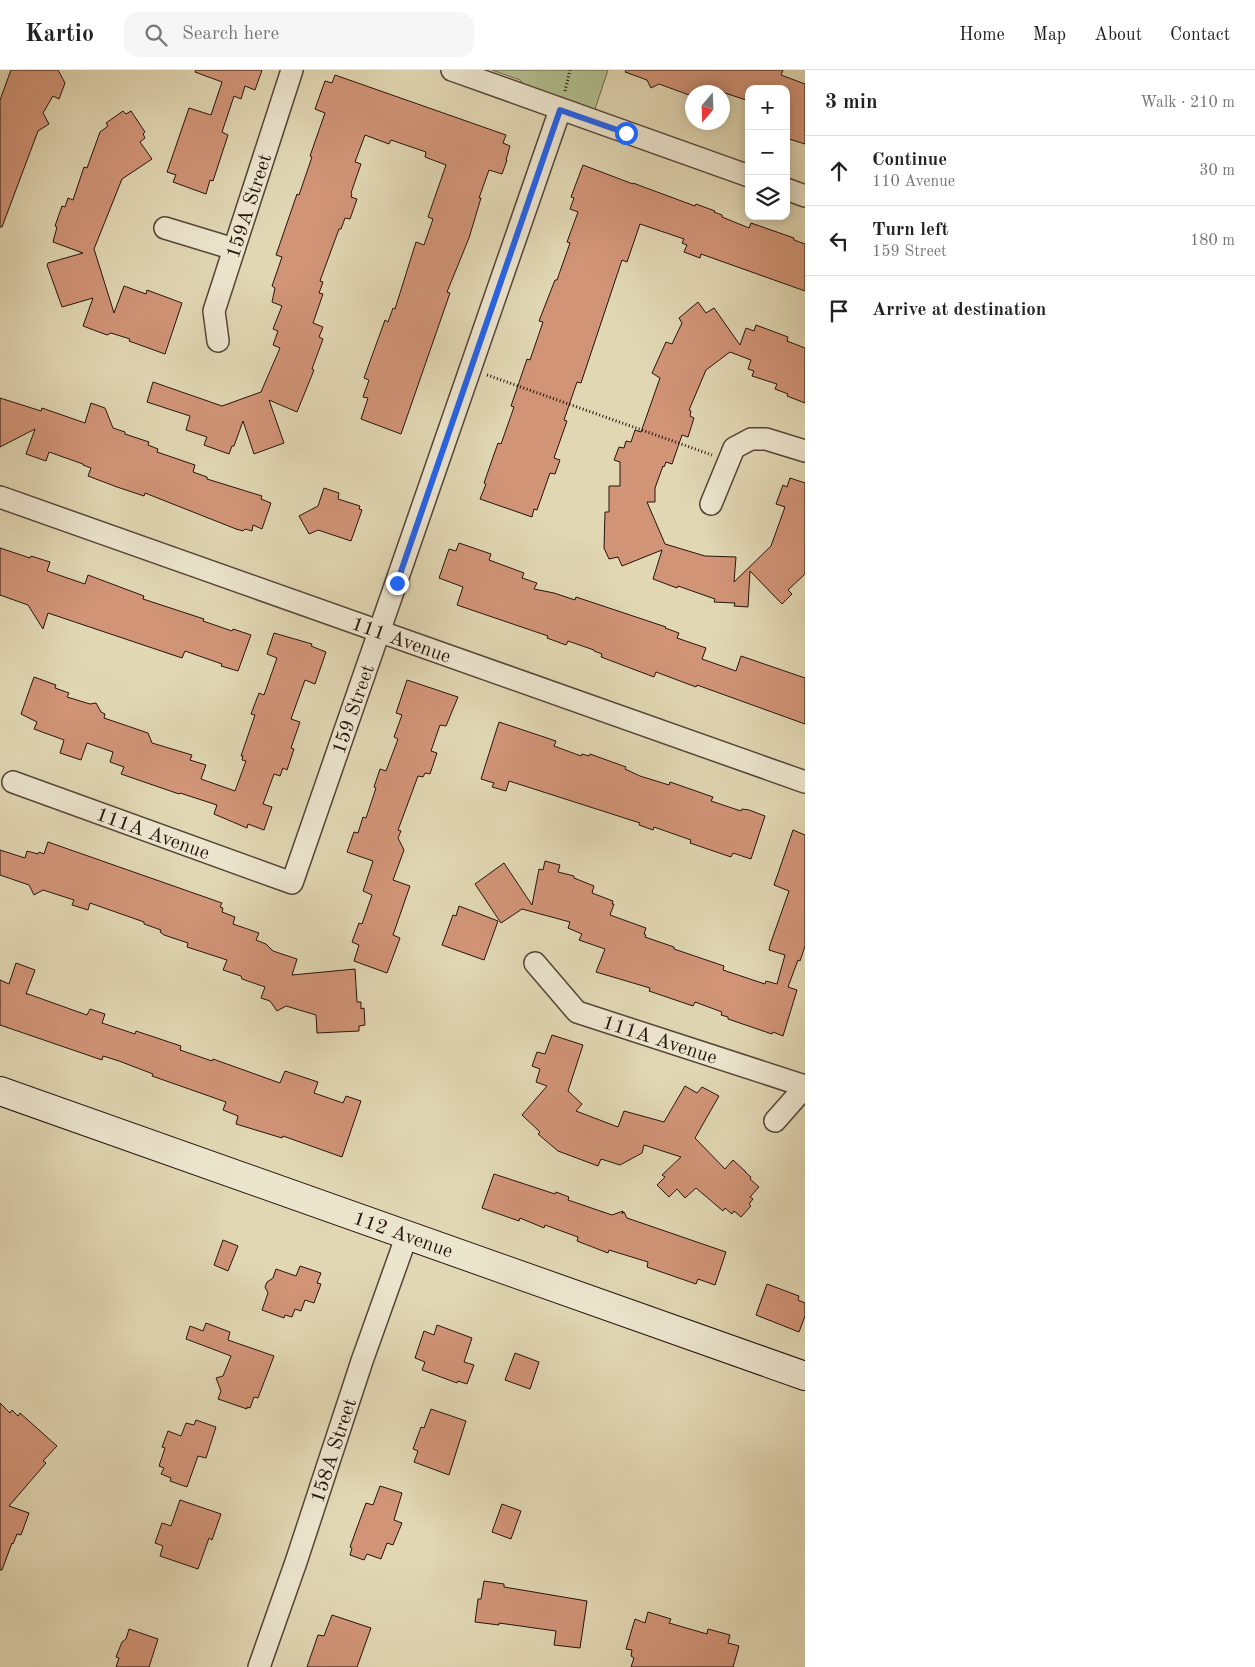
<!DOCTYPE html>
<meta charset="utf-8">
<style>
:root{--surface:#fff;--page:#f6f6f6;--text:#222;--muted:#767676;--line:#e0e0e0}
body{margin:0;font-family:"Old Standard TT",serif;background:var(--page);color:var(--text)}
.controls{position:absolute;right:15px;top:15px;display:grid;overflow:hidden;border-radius:10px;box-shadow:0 2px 12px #0003}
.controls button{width:45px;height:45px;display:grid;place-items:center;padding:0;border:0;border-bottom:1px solid var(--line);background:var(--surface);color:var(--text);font:25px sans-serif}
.compass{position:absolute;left:685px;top:15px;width:45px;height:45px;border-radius:50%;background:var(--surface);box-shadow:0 2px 12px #0003;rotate:199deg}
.stop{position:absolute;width:15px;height:15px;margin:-11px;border:4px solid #2563eb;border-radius:50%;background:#fff}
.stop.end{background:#2563eb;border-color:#fff;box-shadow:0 1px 5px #0008}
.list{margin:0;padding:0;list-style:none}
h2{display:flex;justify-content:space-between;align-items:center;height:65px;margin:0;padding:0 20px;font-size:21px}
h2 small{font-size:16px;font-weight:400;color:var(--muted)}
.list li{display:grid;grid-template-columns:32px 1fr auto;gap:15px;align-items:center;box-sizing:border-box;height:70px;padding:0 20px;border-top:1px solid var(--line)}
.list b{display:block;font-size:19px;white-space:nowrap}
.list p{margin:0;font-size:16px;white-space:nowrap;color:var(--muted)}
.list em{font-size:16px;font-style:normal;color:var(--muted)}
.icon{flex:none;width:28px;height:28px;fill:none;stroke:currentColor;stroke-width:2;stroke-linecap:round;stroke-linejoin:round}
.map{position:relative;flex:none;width:805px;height:1597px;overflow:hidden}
header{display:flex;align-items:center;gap:30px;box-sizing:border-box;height:70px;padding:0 25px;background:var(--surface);border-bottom:1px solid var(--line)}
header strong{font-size:24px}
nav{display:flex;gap:28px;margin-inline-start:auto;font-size:18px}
.search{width:350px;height:45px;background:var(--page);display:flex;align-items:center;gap:12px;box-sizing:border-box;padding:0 18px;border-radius:15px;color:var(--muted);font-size:19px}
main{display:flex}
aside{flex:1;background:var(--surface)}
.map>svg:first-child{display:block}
</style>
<header>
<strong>Kartio</strong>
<div class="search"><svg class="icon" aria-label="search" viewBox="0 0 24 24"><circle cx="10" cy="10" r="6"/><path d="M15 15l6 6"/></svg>Search here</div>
<nav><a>Home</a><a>Map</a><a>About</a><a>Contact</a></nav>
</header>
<main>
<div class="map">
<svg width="805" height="1597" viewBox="0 0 805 1597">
<rect width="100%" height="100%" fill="#e1d7b3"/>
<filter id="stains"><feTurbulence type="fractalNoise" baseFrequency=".004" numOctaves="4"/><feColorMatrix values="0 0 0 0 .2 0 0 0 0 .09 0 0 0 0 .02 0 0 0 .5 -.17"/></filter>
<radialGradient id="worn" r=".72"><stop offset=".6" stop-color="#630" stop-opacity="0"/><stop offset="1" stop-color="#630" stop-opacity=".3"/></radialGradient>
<!-- green -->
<path fill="#b1be8e" stroke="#6c684e" d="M 492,0 L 608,0 L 594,42 L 525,17 L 520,10 Z"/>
<!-- building -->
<g fill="#d19477" stroke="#26130d">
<path d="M 11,0 L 58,0 L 65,13 L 59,29 L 53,26 L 43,43 L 49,54 L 38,61 L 2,157 L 0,157 L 0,30 Z"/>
<path d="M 196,0 L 262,0 L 255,20 L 245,16 L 241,29 L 234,26 L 222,62 L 228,65 L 213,111 L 210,110 L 206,124 L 173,112 L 176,105 L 167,102 L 189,38 L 211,45 L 222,12 L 195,2 Z"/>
<path d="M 626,0 L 783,0 L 781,5 L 805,14 L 805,74 L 786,68 L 786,19 L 749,19 L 749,31 L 722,22 L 692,22 L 692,26 L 659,14 L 651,18 L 647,10 L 625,2 Z"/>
<path d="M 335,5 L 506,65 L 503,73 L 510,76 L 506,90 L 507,90 L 502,104 L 489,100 L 479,128 L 481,128 L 469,168 L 447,222 L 450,223 L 401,364 L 361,349 L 368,328 L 363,327 L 369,310 L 364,308 L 385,250 L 388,252 L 393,238 L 395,239 L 416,172 L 424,175 L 433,149 L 428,147 L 446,95 L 425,87 L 426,82 L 391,70 L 389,74 L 365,65 L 355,92 L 361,94 L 351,123 L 352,124 L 351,127 L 357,129 L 350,149 L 345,148 L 341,159 L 339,159 L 320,211 L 323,212 L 319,223 L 323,224 L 313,253 L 323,257 L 319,267 L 323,269 L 312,299 L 314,300 L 297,342 L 269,330 L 284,373 L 254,384 L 243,351 L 234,376 L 232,376 L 229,384 L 204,375 L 207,367 L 186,360 L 190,346 L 147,332 L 153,312 L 222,336 L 261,322 L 280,278 L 273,275 L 278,261 L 273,259 L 282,236 L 272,232 L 275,218 L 272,216 L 282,187 L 276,185 L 297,124 L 299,125 L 312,87 L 310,86 L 325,43 L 315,39 L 325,11 L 332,13 Z"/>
<path d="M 123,41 L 126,44 L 131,41 L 145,62 L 143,64 L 145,68 L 140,72 L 152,89 L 122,109 L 94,179 L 114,243 L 124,216 L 146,224 L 147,220 L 182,233 L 165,284 L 129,271 L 130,269 L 111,263 L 107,265 L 83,256 L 93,228 L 62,237 L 47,195 L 48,193 L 83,183 L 53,172 L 57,157 L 55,156 L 62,136 L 65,137 L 68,128 L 73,130 L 84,97 L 87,98 L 100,62 L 108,56 L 106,53 Z"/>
<path d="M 583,95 L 633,114 L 633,113 L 695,136 L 696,134 L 715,141 L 714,142 L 722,145 L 722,147 L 749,158 L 751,153 L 794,168 L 794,170 L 805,174 L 805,221 L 701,184 L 700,188 L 684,182 L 687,175 L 682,173 L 684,169 L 640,154 L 627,192 L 622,190 L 581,313 L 577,312 L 564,350 L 567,351 L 554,388 L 560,390 L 555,404 L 550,403 L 537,440 L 534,439 L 532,447 L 480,429 L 486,414 L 484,413 L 498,373 L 501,374 L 514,337 L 511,336 L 527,289 L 530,290 L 543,252 L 539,251 L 555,210 L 557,210 L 570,173 L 567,172 L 578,142 L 570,139 L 574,128 L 571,127 Z"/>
<path d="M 698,232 L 706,243 L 714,238 L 740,275 L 746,258 L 754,261 L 756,255 L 788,267 L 787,271 L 805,278 L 805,333 L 787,326 L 788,324 L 775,319 L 777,314 L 752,306 L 754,301 L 748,299 L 751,290 L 730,282 L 706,300 L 689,340 L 691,341 L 690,346 L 694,348 L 688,367 L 682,365 L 672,394 L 666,392 L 664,397 L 663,396 L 655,418 L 655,432 L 647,432 L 665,474 L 705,486 L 736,487 L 734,512 L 771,476 L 785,437 L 776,434 L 783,415 L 787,417 L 790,408 L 805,413 L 805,504 L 788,520 L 792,524 L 782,534 L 750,501 L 748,537 L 734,536 L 735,533 L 714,532 L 715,529 L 678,516 L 677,518 L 653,509 L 662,480 L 622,496 L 618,487 L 609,489 L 604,478 L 605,442 L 609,442 L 609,416 L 620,416 L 620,392 L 614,390 L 619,377 L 624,378 L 626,371 L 631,372 L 635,360 L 641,362 L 660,308 L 652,303 L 666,272 L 672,274 L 682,253 L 679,248 Z"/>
<path d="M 0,328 L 41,341 L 42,338 L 85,353 L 91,333 L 105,338 L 113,358 L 125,362 L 125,364 L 149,372 L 148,375 L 158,379 L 157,382 L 195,395 L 193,402 L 207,407 L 207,409 L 262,426 L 261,429 L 271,433 L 262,459 L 253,455 L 252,461 L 245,459 L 243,461 L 236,459 L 145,423 L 144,426 L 117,417 L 88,406 L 91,398 L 83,395 L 83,394 L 49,382 L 46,391 L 26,384 L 35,359 L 0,377 Z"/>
<path d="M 324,418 L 339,423 L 338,429 L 360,436 L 359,439 L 362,440 L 351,471 L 318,460 L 309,464 L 299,446 L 318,436 Z"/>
<path d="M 459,473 L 491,484 L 489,490 L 524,503 L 522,508 L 537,513 L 534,519 L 554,523 L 575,530 L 576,527 L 666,557 L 665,558 L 679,563 L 677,568 L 706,578 L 702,589 L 736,601 L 741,586 L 805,608 L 805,654 L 697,615 L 696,617 L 656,602 L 654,607 L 601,587 L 602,584 L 594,581 L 594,580 L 568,571 L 566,575 L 547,568 L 548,566 L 457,535 L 463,517 L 439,508 L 449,479 L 456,481 Z"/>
<path d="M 0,478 L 30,488 L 31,486 L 50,492 L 47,501 L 85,514 L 88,505 L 144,526 L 143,529 L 204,549 L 203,551 L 232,561 L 233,559 L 251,565 L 238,601 L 221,596 L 222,594 L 185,581 L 182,588 L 48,543 L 43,559 L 28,535 L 0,525 Z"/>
<path d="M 274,563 L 312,574 L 311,576 L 326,582 L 315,614 L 305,610 L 291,649 L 300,652 L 291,678 L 294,679 L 287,700 L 283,698 L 280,706 L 274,704 L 263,734 L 272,737 L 264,760 L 248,754 L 247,758 L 214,744 L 217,735 L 180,723 L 179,724 L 121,704 L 124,697 L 110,692 L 113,682 L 87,673 L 81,690 L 60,683 L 64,670 L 34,659 L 37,652 L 21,644 L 34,607 L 56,615 L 55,618 L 69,623 L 67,627 L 90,634 L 96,633 L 101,642 L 105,644 L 104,648 L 148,663 L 152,673 L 192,685 L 190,690 L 206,695 L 201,709 L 235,721 L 246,691 L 242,690 L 243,686 L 241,686 L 255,645 L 251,644 L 259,623 L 264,625 L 277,588 L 267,584 Z"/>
<path d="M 407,610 L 458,627 L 446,656 L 440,655 L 431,681 L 437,683 L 430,704 L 425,703 L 423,707 L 418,706 L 398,760 L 401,761 L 398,768 L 404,780 L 393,810 L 410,816 L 393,865 L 400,868 L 387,903 L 354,891 L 359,875 L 352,872 L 359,853 L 362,854 L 372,825 L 363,821 L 373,791 L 347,782 L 354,762 L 358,763 L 363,747 L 366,748 L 376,718 L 374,717 L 380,699 L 386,701 L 398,669 L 394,667 L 402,645 L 396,643 Z"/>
<path d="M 499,652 L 556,671 L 554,676 L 581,686 L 582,684 L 589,686 L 590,684 L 626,697 L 625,699 L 640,706 L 669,715 L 670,712 L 713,727 L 711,731 L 741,741 L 742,739 L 749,740 L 765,746 L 751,789 L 733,783 L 731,787 L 690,773 L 691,770 L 654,757 L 653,760 L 639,755 L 640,753 L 509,711 L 506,721 L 492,717 L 494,713 L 481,709 Z"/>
<path d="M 793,760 L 805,765 L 805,876 L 800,891 L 798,890 L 788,917 L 797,920 L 783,966 L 773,962 L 772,964 L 728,949 L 728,947 L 721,945 L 722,942 L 695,932 L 693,936 L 649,921 L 650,918 L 596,902 L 605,879 L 579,870 L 582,864 L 568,858 L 570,852 L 522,839 L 501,853 L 475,814 L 504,793 L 532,835 L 539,799 L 543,800 L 545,791 L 560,795 L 558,802 L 574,806 L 574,808 L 594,816 L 592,823 L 613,831 L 612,834 L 614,834 L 610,845 L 646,858 L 644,864 L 646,865 L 645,867 L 674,877 L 674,879 L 724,896 L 723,900 L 765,914 L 766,911 L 777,914 L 785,885 L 769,880 L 770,875 L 789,821 L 774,815 Z"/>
<path d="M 48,772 L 222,833 L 220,837 L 223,838 L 222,842 L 235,847 L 233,854 L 259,863 L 256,870 L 266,874 L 273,881 L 297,889 L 292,905 L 355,899 L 357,932 L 361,932 L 361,939 L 364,938 L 365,955 L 359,956 L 359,961 L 317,963 L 316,945 L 286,936 L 277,941 L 270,931 L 261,928 L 265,917 L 242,909 L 241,906 L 223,900 L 227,890 L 187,877 L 188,873 L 164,865 L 160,862 L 161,860 L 144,854 L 144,852 L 90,833 L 88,840 L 72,835 L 74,830 L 43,820 L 34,825 L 29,815 L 0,805 L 0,780 L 25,788 L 27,781 L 38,784 L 39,782 L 44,784 Z"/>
<path d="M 459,836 L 498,851 L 484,890 L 442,875 L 453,845 L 456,846 Z"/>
<path d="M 16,893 L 35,900 L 26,924 L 28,924 L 87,945 L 90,939 L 105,944 L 102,953 L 135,964 L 136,961 L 181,976 L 180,980 L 212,991 L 213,989 L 280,1013 L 285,1001 L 318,1012 L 314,1023 L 343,1033 L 346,1026 L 361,1031 L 342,1087 L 283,1066 L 282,1068 L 236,1054 L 238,1046 L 223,1040 L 226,1032 L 152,1006 L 153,1004 L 119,991 L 103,986 L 102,990 L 0,955 L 0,910 L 9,914 Z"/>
<path d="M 552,965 L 583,975 L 568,1021 L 582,1034 L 576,1041 L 618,1057 L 624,1041 L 664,1052 L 685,1016 L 697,1023 L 702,1017 L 719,1026 L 695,1068 L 725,1099 L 733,1090 L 746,1102 L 745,1102 L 751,1107 L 750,1109 L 759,1117 L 750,1127 L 753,1129 L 749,1134 L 751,1136 L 741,1147 L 734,1141 L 732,1144 L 725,1138 L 723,1141 L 696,1118 L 685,1128 L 677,1119 L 669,1127 L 657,1115 L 665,1107 L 662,1105 L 681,1087 L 644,1075 L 642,1083 L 620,1095 L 601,1089 L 598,1096 L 558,1081 L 538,1064 L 540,1062 L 522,1045 L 547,1016 L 536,1012 L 540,999 L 532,996 L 537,982 L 545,984 Z"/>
<path d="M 494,1104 L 555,1124 L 556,1122 L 569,1127 L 568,1130 L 612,1145 L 623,1141 L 622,1144 L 624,1142 L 627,1148 L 726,1182 L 715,1215 L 698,1209 L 696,1214 L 647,1197 L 648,1192 L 609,1180 L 608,1183 L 577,1171 L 578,1167 L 545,1155 L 544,1158 L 520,1148 L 519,1151 L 482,1138 Z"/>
<path d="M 223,1170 L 238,1176 L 228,1201 L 214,1195 Z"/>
<path d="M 300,1196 L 321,1203 L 317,1213 L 321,1214 L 314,1233 L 305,1230 L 301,1241 L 295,1239 L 292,1247 L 285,1245 L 284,1248 L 262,1240 L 268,1223 L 265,1217 L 267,1212 L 273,1208 L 276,1199 L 296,1206 Z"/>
<path d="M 767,1214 L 799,1226 L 798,1230 L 805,1233 L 805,1246 L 799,1262 L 756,1245 Z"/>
<path d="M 206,1253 L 230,1262 L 228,1270 L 274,1286 L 258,1328 L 254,1327 L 250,1338 L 247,1337 L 247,1339 L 218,1329 L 221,1321 L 216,1308 L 223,1306 L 231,1286 L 186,1269 L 190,1256 L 203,1261 Z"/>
<path d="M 437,1255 L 472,1268 L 464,1292 L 474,1295 L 467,1314 L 458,1311 L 457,1313 L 422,1300 L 425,1292 L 415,1288 L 424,1261 L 434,1265 Z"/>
<path d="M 515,1283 L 539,1292 L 530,1319 L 505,1310 Z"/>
<path d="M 0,1333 L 10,1343 L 12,1340 L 18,1346 L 20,1343 L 57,1376 L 43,1391 L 46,1393 L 9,1436 L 29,1443 L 21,1465 L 17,1464 L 13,1474 L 12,1473 L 2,1500 L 0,1500 Z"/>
<path d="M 431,1339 L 466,1351 L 449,1405 L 414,1392 L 418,1381 L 413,1379 L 421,1357 L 424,1358 Z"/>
<path d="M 196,1350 L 216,1357 L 206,1388 L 198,1386 L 187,1417 L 170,1411 L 171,1408 L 161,1404 L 164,1398 L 159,1396 L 165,1378 L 162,1377 L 168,1361 L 181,1366 L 186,1353 L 194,1355 Z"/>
<path d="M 380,1416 L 402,1423 L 394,1450 L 402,1453 L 393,1475 L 387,1473 L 381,1489 L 367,1484 L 364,1490 L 350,1485 L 352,1478 L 350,1477 L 366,1433 L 373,1435 Z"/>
<path d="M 180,1430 L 221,1444 L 212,1470 L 209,1468 L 198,1499 L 160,1486 L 163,1476 L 155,1473 L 162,1453 L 171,1456 Z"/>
<path d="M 502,1434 L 521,1441 L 511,1469 L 492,1462 Z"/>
<path d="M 484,1511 L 504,1514 L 504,1517 L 587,1531 L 580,1578 L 554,1575 L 556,1561 L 499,1553 L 499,1555 L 475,1552 L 478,1529 L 481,1529 Z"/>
<path d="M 648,1542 L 671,1549 L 669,1553 L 707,1564 L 708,1559 L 730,1565 L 728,1573 L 739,1576 L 733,1597 L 631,1597 L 634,1588 L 631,1586 L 632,1580 L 626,1579 L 635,1549 L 645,1553 Z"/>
<path d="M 332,1545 L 371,1558 L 357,1597 L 307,1597 L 318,1565 L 324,1566 Z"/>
<path d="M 129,1559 L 158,1569 L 149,1597 L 116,1597 L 119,1588 L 116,1587 L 122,1572 L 126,1569 Z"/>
</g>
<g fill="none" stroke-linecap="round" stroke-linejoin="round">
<defs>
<g id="street">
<path d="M 452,0 L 749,106"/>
<path d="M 786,119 L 805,126"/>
<path d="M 165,158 L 234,179"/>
<path id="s1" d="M 218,271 L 214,241 L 292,0"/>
<path id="s2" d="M 0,427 L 805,712"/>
<path d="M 711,434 L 734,378 L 751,369 L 766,369 L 805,381"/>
<path id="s3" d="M 13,712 L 292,813 L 560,40"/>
<path id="s4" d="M 535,893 L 577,942 L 805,1016"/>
<path d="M 775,1051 L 805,1017"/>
<path id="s5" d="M 259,1597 L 296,1492 L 362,1291 L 407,1165"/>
</g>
<g id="secondary">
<path id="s6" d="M 0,1021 L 805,1306"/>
</g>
</defs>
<!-- street casing -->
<use href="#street" stroke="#554436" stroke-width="24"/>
<!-- secondary casing -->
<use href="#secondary" stroke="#26130d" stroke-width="30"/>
<!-- path -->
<g stroke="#26130d" stroke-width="3" stroke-dasharray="1 2.5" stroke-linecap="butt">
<path d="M 565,21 L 570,0"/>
<path d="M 487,305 L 712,385"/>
</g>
<!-- street -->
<use href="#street" stroke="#ece5ce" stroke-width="21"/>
<!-- secondary -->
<use href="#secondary" stroke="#ece5ce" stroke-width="28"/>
</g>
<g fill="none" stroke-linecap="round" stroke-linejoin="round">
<!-- route -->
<path stroke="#2563eb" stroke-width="6" d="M 397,513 L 560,40 L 626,63"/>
</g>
<g text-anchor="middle" stroke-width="4.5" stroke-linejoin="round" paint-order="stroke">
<!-- street labels -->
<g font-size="20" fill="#26130d" stroke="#ece5ce">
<text dy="7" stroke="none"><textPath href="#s1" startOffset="141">159A Street</textPath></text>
<text dy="7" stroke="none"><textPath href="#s2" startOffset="426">111 Avenue</textPath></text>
<text dy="7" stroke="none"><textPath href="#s3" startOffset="481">159 Street</textPath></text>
<text dy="7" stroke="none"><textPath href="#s3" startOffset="149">111A Avenue</textPath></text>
<text dy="7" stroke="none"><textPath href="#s4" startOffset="152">111A Avenue</textPath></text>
<text dy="7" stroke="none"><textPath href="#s6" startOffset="428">112 Avenue</textPath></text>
<text dy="7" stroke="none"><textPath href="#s5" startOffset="229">158A Street</textPath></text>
</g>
</g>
<rect width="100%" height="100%" filter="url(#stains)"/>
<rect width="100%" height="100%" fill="url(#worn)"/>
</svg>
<div class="controls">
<button>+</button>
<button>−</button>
<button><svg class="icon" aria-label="layers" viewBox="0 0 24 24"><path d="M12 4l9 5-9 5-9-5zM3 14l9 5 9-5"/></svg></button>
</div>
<svg class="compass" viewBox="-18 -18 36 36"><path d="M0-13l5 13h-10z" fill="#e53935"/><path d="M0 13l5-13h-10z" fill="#767676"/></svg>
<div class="stop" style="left:626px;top:63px"></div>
<div class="stop end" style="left:397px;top:513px"></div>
</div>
<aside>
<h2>3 min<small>Walk · 210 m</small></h2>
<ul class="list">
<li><svg class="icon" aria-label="ahead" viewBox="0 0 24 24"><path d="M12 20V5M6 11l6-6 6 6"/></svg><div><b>Continue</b><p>110 Avenue</p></div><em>30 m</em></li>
<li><svg class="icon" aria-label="left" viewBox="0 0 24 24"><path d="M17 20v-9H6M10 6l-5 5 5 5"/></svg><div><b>Turn left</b><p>159 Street</p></div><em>180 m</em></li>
<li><svg class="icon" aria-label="arrive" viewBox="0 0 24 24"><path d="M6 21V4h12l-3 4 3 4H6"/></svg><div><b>Arrive at destination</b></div></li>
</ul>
</aside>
</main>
